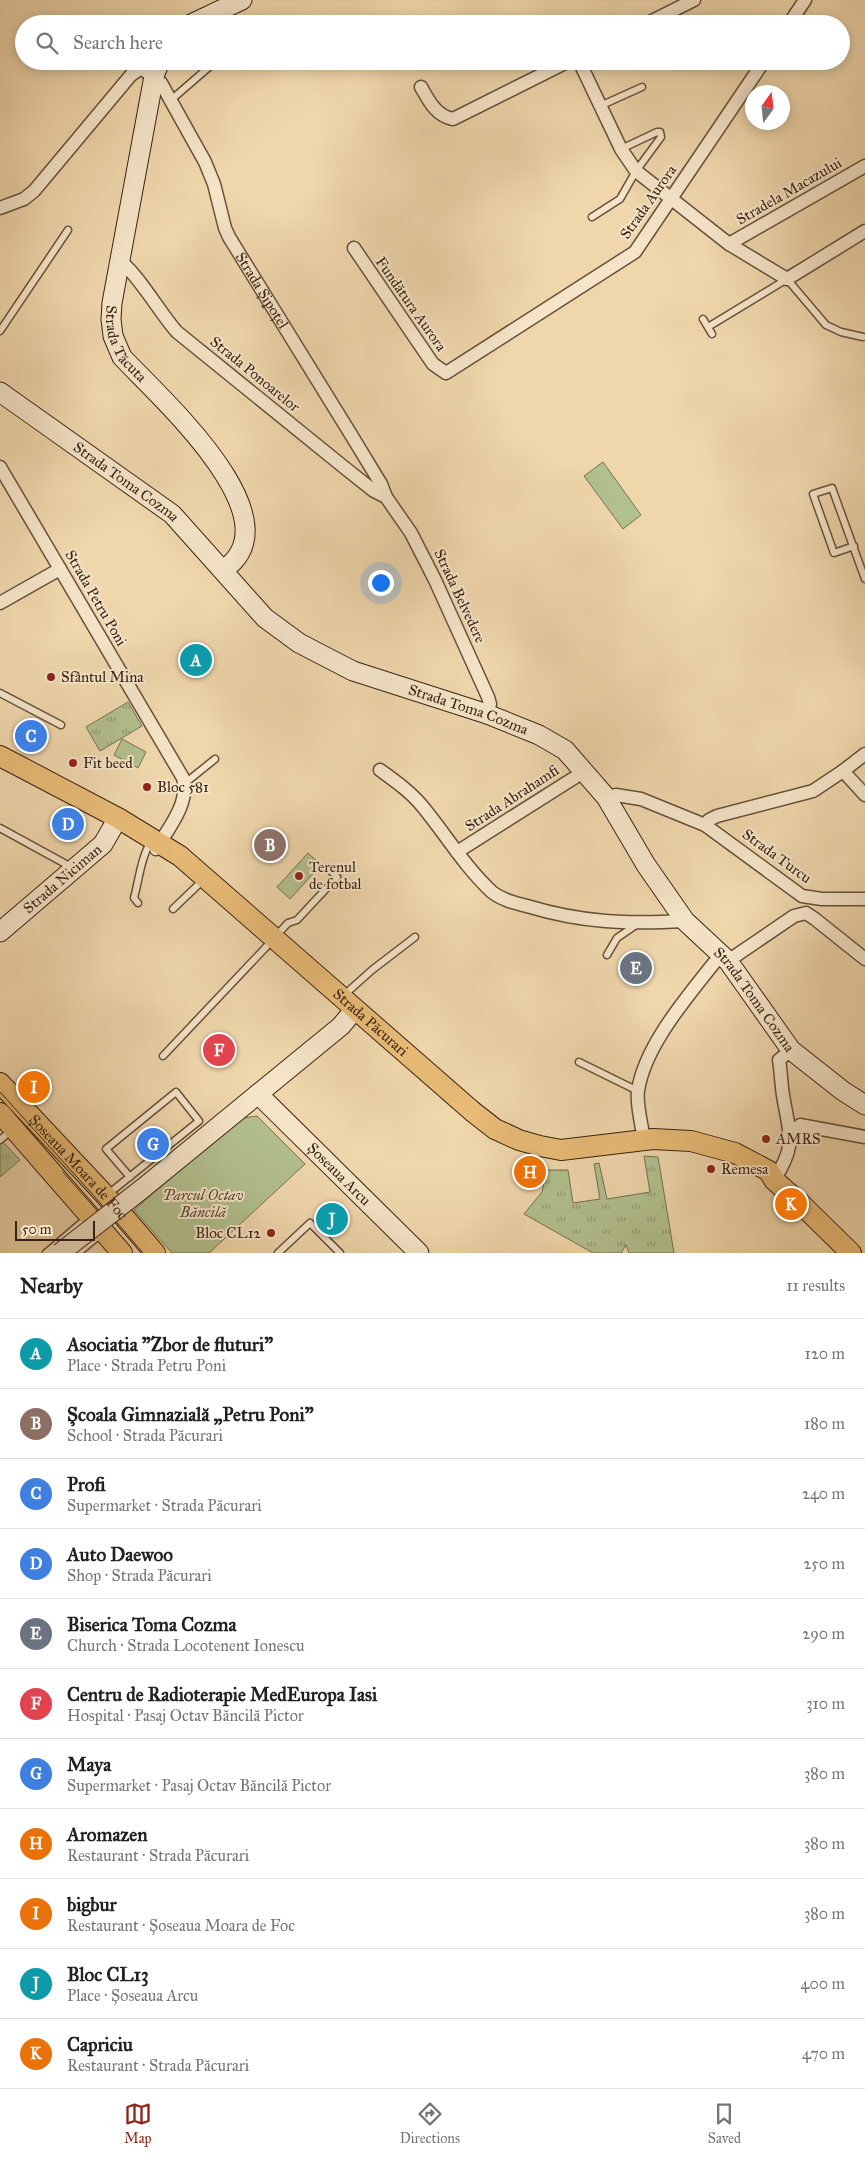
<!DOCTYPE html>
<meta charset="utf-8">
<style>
:root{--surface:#fff;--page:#f6f6f6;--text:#202124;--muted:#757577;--line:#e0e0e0;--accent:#8f2418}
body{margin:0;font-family:"IM FELL Great Primer",serif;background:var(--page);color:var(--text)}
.compass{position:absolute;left:745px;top:85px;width:45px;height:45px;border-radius:50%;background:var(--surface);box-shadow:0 2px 12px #0003;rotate:15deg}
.scale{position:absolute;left:15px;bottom:12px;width:80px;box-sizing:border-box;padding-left:5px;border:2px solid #392314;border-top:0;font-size:14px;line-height:18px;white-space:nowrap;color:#392314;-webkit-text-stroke:4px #f5e4c8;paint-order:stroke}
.you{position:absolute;left:380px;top:582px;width:18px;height:18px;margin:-12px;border:4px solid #fff;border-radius:50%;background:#1a73e8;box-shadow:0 0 0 8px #1a73e833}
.badge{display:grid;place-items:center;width:32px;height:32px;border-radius:50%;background:var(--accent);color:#fff;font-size:16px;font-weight:700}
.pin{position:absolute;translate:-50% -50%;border:2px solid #fff;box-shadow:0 1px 5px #0006}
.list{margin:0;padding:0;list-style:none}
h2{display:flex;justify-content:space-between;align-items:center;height:65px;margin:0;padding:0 20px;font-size:21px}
h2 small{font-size:16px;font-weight:400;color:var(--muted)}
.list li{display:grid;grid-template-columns:32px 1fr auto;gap:15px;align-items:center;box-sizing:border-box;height:70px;padding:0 20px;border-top:1px solid var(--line)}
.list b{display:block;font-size:19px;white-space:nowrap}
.list p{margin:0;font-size:16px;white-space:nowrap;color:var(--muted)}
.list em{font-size:16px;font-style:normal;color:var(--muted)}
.icon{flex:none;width:28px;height:28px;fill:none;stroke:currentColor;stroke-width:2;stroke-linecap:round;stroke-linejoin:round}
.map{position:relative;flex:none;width:865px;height:1253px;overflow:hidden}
.search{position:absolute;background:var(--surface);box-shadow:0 2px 12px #0003;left:15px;right:15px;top:15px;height:55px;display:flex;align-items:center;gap:12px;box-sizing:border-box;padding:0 18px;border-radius:28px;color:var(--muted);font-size:19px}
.sheet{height:835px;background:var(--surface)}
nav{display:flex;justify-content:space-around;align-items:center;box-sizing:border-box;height:70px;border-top:1px solid var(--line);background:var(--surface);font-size:14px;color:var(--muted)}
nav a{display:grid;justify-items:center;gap:2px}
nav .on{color:var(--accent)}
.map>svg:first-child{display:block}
</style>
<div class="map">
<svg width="865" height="1253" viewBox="0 0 865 1253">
<defs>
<pattern id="grass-tufts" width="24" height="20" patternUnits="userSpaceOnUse" patternTransform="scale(1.25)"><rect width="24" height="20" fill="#b2bf8e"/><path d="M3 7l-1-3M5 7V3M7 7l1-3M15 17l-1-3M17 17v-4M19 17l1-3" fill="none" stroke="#929b73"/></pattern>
</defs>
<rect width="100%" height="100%" fill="#efd6ab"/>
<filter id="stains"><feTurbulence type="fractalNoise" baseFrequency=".004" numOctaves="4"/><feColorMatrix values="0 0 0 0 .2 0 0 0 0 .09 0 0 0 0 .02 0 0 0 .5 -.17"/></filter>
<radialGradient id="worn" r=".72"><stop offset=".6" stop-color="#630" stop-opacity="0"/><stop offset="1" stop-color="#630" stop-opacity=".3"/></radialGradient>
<!-- grass -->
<g fill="url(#grass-tufts)" stroke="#767151">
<path d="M 128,702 L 142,726 L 100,751 L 86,727 Z"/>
<path d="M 0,1139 L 20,1160 L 0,1177 Z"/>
<path d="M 644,1156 L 658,1157 L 674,1253 L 629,1253 L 626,1245 L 621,1253 L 593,1253 L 524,1214 L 542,1192 L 546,1170 L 568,1170 L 573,1203 L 600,1199 L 594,1164 L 599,1163 L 607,1199 L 650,1192 Z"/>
</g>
<!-- park -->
<g fill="#b2bf8e" stroke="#767151">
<path d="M 603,462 L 641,515 L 623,529 L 584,476 Z"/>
<path d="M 122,739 L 146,752 L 138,768 L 114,755 Z"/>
<path d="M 308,853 L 321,865 L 290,899 L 277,887 Z"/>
<path d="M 257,1116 L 305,1164 L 209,1253 L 172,1253 L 134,1210 L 230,1126 L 243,1118 Z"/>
</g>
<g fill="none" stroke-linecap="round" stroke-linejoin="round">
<defs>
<g id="lane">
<path d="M 171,100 L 216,61"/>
<path d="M 600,106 L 642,87"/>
<path d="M 592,217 L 620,199 L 636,171 L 661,137 L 660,132 L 657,132 L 621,149"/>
<path d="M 703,319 L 712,334"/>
<path d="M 708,327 L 787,279 L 826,325 L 841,332 L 863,337"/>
<path d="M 0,331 L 68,230"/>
<path d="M 854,546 L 834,553 L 813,494 L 832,488 L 865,579"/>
<path d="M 0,693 L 61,725"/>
<path d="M 184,784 L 215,759"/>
<path d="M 0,828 L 73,868"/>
<path d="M 138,903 L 134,898 C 139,879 141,858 151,841"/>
<path d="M 173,909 L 199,884"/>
<path d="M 275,937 L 288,923 L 297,920 L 337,877 L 328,868"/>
<path d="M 607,955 L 617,938 L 636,925"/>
<path d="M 343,996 L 372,970 L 415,937"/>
<path d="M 163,1056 L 268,945"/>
<path d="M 579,1062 L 638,1091"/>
<path d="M 0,1140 L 12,1130"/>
<path d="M 107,1195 L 199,1121 L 176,1092 L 106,1149 L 130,1177"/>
<path d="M 46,1253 L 87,1218"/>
<path d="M 78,1253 L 102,1233"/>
<path d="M 278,1253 L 310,1223 L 340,1253"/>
</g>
<g id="street">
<path d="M 646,24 L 694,0"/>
<path d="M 789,24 L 805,0"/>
<path d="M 579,61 L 621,149 L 636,171 L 729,244 L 787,279 L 865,231"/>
<path d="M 421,87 C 429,101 436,116 453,119 L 569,61"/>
<path id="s1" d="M 0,208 L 24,199 L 34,191 L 131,75 L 141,68 L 161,83 L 205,162 L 214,184 L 225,228 L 229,237 L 350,433 L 381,484 L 386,497 L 411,533 L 435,580 L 488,697 L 490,704 L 487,714"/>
<path d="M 729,244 L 865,166"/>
<path d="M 354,248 L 433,364 L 446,373 L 635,252 L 764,61"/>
<path d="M 119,261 C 134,268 162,316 177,332 L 345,468 L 374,491 L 386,497"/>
<path d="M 0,467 L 183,778 C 190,803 168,829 156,849"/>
<path d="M 0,603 L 60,569"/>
<path d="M 380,770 C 395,781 411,792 423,807 C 446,835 465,867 492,892 C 502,900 515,903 527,906 C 583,923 627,924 685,921"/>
<path d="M 843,771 L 865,795"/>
<path d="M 606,797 L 616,795 L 641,799 L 705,825 L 802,896 L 822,899 L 865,899"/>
<path d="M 705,825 L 709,820 L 717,816 L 813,791 L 843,771 L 865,754"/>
<path d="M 457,852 L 585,771"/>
<path d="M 728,961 L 794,916 L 806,913 L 815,919 L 865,959"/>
<path d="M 791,1135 L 800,1125 L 865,1137"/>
<path d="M 644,1140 C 642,1126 636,1104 638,1091 C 644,1047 687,997 714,963 L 722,956"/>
<path d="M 774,1180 C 798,1143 789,1134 783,1095 C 781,1083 781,1071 779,1060 L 791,1050"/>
</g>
<g id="secondary">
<path d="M 191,24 L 242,0"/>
<path id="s2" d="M 160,61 L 154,76 L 112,303 L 111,319 L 113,336 L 122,357 C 158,396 299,520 223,570"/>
<path id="s3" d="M 0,392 L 172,514 L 265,618 L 299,643 L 353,671 L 487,714 L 539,735 L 565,750 L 606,797 L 646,865 L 685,921 L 728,961 L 791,1050 L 843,1091 L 865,1105"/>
<path id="s4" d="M 0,932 L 103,844 L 118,818"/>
<path id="s5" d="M 258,1094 L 419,1253"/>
<path d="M 142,1189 L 341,1026 L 355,1009"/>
</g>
<g id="primary">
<path id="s6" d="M 0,756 L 118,818 L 180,856 L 472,1111 L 495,1129 L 519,1140 L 540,1146 L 561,1150 L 653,1139 L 691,1141 L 735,1153 L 769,1171 L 774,1180 L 801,1204 L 851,1253"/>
<path id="s7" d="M 0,1083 L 106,1196 L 155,1253"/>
<path d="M 0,1113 L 122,1253"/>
</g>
</defs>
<!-- lane casing -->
<use href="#lane" stroke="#66503a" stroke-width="9"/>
<!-- street casing -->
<use href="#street" stroke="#66503a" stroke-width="15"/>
<!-- secondary casing -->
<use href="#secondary" stroke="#392314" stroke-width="21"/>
<!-- primary casing -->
<use href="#primary" stroke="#392314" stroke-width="22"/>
<!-- lane -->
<use href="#lane" stroke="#f5e4c8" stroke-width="6"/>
<!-- street -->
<use href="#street" stroke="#f5e4c8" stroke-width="12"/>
<!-- secondary -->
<use href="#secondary" stroke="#f5e4c8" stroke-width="19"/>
<!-- primary -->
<use href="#primary" stroke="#e8bb76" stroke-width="20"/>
<!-- tram -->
<g stroke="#392314" stroke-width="1">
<path d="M 0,1092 L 95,1197 L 143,1253"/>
<path d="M 63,1172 L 108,1223"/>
</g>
<defs>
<path id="secondary-bridge" d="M 60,1253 L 142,1189"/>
</defs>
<!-- secondary-bridge casing -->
<use href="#secondary-bridge" stroke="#392314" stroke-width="21" stroke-linecap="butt"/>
<!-- secondary-bridge -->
<use href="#secondary-bridge" stroke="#f5e4c8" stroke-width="19"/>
</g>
<!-- markers -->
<g fill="#8f2418" stroke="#f5e4c8" stroke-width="2">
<circle cx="51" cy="677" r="5"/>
<circle cx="73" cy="763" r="5"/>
<circle cx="147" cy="787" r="5"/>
<circle cx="299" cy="876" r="5"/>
<circle cx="766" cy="1139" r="5"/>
<circle cx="711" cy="1169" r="5"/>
<circle cx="271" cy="1233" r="5"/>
</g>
<g text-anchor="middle" stroke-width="4" stroke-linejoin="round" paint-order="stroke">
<!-- street labels -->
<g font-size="15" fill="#392314" stroke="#f5e4c8">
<text transform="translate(789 191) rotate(-30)" y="5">Stradela Macazului</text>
<text transform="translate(648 202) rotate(-55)" y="5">Strada Aurora</text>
<text dy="5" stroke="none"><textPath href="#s1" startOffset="459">Strada Șipoțel</textPath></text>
<text transform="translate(411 304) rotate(55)" y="5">Fundătura Aurora</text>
<text dy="5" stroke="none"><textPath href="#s2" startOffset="292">Strada Tăcuta</textPath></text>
<text transform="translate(255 374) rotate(39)" y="5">Strada Ponoarelor</text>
<text dy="5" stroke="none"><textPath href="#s3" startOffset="155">Strada Toma Cozma</textPath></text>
<text transform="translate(460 596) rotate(65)" y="5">Strada Belvedere</text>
<text transform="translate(96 598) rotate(60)" y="5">Strada Petru Poni</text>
<text dy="5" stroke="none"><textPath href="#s3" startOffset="575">Strada Toma Cozma</textPath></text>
<text transform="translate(512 798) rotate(-33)" y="5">Strada Abrahamfi</text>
<text transform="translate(777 856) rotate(36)" y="5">Strada Turcu</text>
<text dy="5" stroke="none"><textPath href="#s4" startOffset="82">Strada Niciman</textPath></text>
<text dy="5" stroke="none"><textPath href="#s3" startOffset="995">Strada Toma Cozma</textPath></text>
<text dy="5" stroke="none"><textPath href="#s6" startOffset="459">Strada Păcurari</textPath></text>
<text dy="5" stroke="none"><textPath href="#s7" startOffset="115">Șoseaua Moara de Foc</textPath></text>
<text dy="5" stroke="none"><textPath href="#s5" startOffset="114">Șoseaua Arcu</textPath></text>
</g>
<!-- poi labels -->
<g font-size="15" fill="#392314" stroke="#f5e4c8" text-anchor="start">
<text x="61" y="682">Sfântul Mina</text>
<text x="83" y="768">Fit beed</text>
<text x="157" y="792">Bloc 581</text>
<text x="309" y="872">Terenul<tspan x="309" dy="17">de fotbal</tspan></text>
<text x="776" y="1144">AMRS</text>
<text x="721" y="1174">Remesa</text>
<text x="261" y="1238" text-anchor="end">Bloc CL12</text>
</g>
<!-- park labels -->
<g font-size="15" font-style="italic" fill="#574a32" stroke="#f5e4c8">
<text x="203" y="1200">Parcul Octav<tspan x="203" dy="17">Băncilă</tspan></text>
</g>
</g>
<rect width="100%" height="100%" filter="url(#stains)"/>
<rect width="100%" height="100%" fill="url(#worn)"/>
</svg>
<svg class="compass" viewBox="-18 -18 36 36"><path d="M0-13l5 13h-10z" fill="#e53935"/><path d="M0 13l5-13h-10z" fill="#757577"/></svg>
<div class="scale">50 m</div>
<div class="you"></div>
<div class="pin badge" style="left:196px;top:660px;background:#0f9aa8">A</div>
<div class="pin badge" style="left:270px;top:845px;background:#8d6e63">B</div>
<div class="pin badge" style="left:31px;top:736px;background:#3f7fe0">C</div>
<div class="pin badge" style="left:68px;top:824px;background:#3f7fe0">D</div>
<div class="pin badge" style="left:636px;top:968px;background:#6b7280">E</div>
<div class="pin badge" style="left:219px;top:1050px;background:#e0444e">F</div>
<div class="pin badge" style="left:153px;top:1144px;background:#3f7fe0">G</div>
<div class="pin badge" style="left:530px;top:1172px;background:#e8710a">H</div>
<div class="pin badge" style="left:34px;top:1087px;background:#e8710a">I</div>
<div class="pin badge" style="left:332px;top:1219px;background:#0f9aa8">J</div>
<div class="pin badge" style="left:791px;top:1204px;background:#e8710a">K</div>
<div class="search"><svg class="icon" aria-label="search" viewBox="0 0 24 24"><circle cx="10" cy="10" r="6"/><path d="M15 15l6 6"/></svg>Search here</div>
</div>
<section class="sheet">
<h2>Nearby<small>11 results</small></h2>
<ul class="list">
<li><span class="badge" style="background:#0f9aa8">A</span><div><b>Asociatia &quot;Zbor de fluturi&quot;</b><p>Place · Strada Petru Poni</p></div><em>120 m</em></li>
<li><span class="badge" style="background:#8d6e63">B</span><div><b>Şcoala Gimnazială „Petru Poni”</b><p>School · Strada Păcurari</p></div><em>180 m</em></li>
<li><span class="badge" style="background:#3f7fe0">C</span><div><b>Profi</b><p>Supermarket · Strada Păcurari</p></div><em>240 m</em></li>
<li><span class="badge" style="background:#3f7fe0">D</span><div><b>Auto Daewoo</b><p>Shop · Strada Păcurari</p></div><em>250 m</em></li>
<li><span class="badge" style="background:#6b7280">E</span><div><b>Biserica Toma Cozma</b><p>Church · Strada Locotenent Ionescu</p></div><em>290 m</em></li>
<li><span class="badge" style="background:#e0444e">F</span><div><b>Centru de Radioterapie MedEuropa Iasi</b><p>Hospital · Pasaj Octav Băncilă Pictor</p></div><em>310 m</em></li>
<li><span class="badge" style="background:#3f7fe0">G</span><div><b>Maya</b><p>Supermarket · Pasaj Octav Băncilă Pictor</p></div><em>380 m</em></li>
<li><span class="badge" style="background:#e8710a">H</span><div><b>Aromazen</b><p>Restaurant · Strada Păcurari</p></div><em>380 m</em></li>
<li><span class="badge" style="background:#e8710a">I</span><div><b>bigbur</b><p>Restaurant · Șoseaua Moara de Foc</p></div><em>380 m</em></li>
<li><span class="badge" style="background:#0f9aa8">J</span><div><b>Bloc CL13</b><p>Place · Șoseaua Arcu</p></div><em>400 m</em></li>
<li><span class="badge" style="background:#e8710a">K</span><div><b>Capriciu</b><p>Restaurant · Strada Păcurari</p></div><em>470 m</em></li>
</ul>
</section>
<nav>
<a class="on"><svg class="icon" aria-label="map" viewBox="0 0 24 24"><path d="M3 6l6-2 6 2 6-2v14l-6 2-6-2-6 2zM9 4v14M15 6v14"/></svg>Map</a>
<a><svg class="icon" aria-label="directions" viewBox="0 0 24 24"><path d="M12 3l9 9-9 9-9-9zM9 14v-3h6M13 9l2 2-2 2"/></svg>Directions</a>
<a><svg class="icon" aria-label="saved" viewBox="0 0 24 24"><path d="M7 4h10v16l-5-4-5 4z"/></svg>Saved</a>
</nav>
